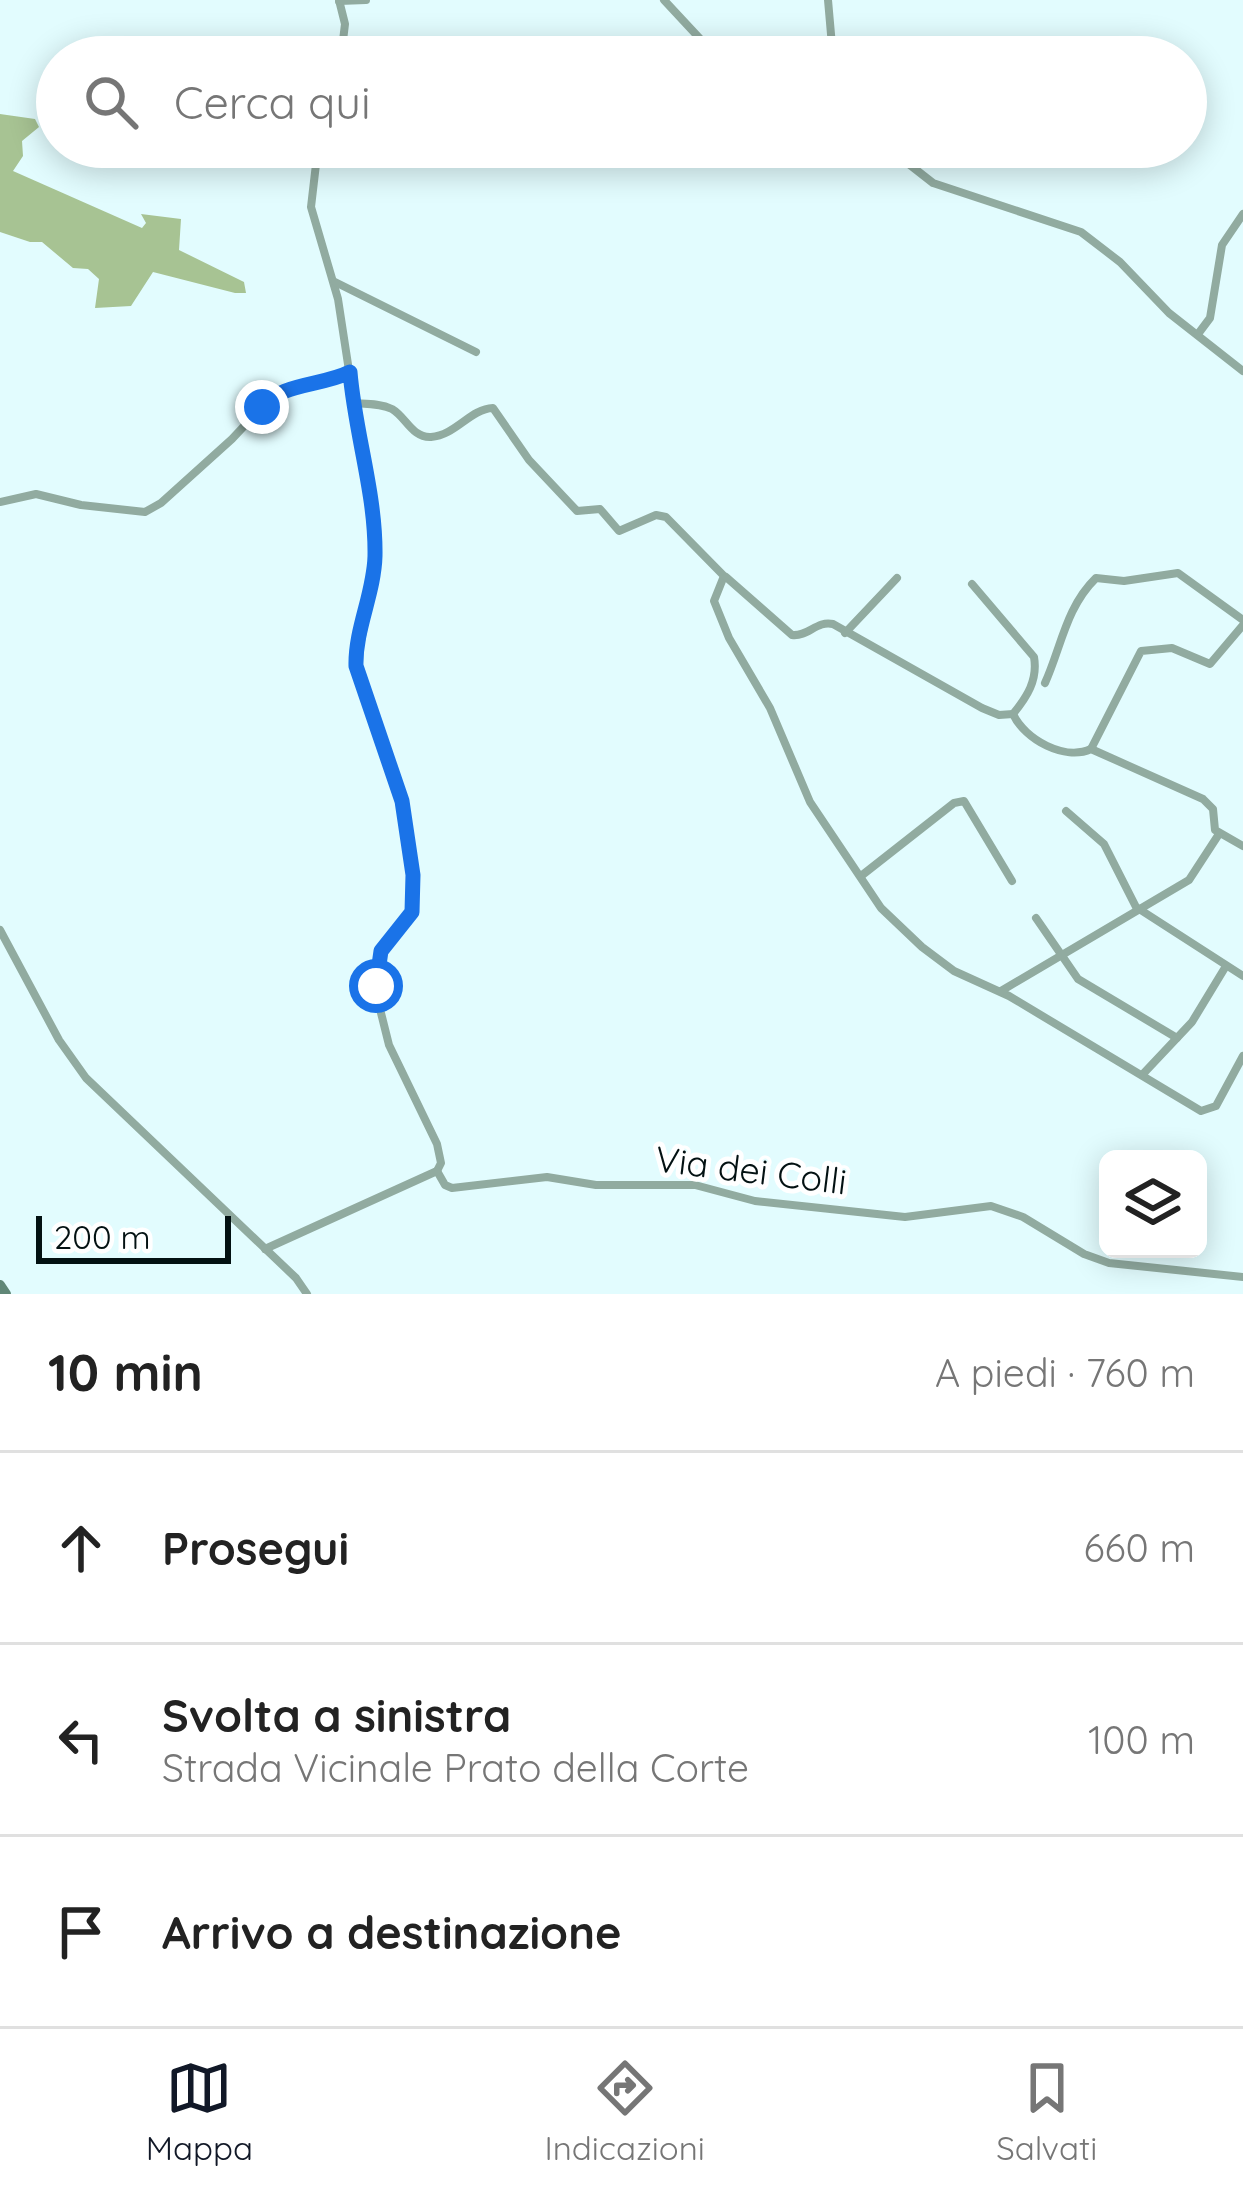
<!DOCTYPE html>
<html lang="it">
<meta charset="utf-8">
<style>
:root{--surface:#fff;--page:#f2f2f2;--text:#222;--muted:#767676;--line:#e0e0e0;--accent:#111827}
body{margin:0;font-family:Quicksand,sans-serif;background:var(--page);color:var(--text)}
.controls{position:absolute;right:36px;bottom:36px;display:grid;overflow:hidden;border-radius:18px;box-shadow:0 6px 30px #0003}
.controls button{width:108px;height:108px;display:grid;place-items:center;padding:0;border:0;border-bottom:3px solid var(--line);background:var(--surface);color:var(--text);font:60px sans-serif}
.scale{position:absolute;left:36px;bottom:30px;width:195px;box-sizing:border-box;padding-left:12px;border:6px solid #031112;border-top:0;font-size:33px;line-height:42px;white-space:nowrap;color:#031112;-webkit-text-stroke:9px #fff;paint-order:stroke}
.stop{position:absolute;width:36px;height:36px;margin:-27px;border:9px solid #1a73e8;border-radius:50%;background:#fff}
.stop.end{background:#1a73e8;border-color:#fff;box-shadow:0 3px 12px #0008}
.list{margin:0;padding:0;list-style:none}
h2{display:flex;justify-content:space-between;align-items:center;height:156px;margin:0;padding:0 48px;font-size:51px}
h2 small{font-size:39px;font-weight:400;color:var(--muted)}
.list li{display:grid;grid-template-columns:78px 1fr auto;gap:36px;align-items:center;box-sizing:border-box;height:192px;padding:0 48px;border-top:3px solid var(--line)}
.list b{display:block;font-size:45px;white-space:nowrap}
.list p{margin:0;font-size:39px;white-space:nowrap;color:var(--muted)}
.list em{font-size:39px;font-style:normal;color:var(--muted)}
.icon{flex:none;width:66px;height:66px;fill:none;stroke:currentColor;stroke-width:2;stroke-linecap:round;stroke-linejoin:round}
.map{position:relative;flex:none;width:1243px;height:1294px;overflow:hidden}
.search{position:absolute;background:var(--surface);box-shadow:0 6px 30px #0003;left:36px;right:36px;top:36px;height:132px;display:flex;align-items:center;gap:30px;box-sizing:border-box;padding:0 42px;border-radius:66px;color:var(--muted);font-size:45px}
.sheet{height:732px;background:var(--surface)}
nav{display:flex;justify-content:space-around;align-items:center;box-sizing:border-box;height:168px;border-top:3px solid var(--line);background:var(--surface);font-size:33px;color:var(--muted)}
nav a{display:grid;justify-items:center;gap:6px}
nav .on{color:var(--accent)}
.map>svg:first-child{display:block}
</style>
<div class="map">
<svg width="1243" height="1294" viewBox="0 0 1243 1294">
<rect width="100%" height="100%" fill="#e2fcfe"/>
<!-- forest -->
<path fill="#a7c393" d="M 0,114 L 35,119 L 39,127 L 22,141 L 23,156 L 13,171 L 142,228 L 146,223 L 141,214 L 181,219 L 179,250 L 244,282 L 246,293 L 235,293 L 153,272 L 131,306 L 95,308 L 99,279 L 88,269 L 73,268 L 42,242 L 30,242 L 0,232 Z"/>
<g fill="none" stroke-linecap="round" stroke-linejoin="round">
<!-- minor -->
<g stroke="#91aba0" stroke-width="8">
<path d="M 339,0 L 345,24 L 341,57"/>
<path d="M 664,0 L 717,57"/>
<path d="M 828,0 L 833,57"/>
<path d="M 339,1 L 366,0"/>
<path d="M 318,147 L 311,207 L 338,299 L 374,534 L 374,577 L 356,666 L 402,801 L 413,875 L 411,914 L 379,957 L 378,1001 L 389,1045 L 437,1144 L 441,1163 L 437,1171"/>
<path d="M 887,147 L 933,183 L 1081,232 L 1120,262 L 1169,313 L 1243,371"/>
<path d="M 335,282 L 476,352"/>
<path d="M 1198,334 L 1210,318 L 1222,245 L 1243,214"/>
<path d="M 352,403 C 365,404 380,403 392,409 C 406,417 412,438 431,437 C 456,435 470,409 493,408 L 529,460 L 577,511 L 600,509 L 619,531 L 656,515 L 666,517 L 724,576 L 714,601 L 729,638 L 770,708 L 810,802 L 881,908 L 922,947 L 954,971 L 1009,996 L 1201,1111 L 1216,1106 L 1243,1056"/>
<path d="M 0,502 L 36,494 L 81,505 L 145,512 L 161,503 L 232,439 L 274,394 L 322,384 L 350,372"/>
<path d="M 726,577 L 792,635 C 808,637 817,620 833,624 L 982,708 L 999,715 L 1013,714 C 1025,740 1065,761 1091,749 L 1203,799 L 1213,809 L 1215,830 L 1243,846"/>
<path d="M 972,584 L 1034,657 C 1038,680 1027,697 1013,714"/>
<path d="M 845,633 L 897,578"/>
<path d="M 1045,683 C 1061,648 1066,607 1096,578 L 1124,581 L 1178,573 L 1243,620"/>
<path d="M 1091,749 L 1141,651 L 1172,648 L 1210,664 L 1243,625"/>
<path d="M 1066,811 L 1104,844 L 1136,907 L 1243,976"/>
<path d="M 861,876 L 954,803 L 964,801 L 1012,881"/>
<path d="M 1036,918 L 1078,979 L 1177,1038"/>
<path d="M 0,930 L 59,1040 L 86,1078 L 296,1278 L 307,1294"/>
<path d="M 1001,991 L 1189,880 L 1219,834"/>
<path d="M 1143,1074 L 1192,1022 L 1226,966"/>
<path d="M 437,1171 L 445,1185 L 452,1188 L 547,1177 L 596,1185 L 695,1185 L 755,1201 L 905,1217 L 991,1206 L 1023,1217 L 1084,1254 L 1109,1263 L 1243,1277"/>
<path d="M 265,1249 L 437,1171"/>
</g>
<!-- secondary -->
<path stroke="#608777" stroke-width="10" d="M 0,1285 L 6,1294"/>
</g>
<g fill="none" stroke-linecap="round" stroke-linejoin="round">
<!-- route -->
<path stroke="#1a73e8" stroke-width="15" d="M 262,407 C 281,383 322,386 350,372 C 355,433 376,494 375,556 C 374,594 355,629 356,666 L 402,801 L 413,875 L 412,912 L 381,951 L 376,986"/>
</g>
<g text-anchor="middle" stroke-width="10" stroke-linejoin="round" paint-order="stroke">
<!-- street labels -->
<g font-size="36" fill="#031112" stroke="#fff">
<text transform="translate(751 1170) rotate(7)" y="13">Via dei Colli</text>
</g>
</g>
</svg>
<div class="controls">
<button><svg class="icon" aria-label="layers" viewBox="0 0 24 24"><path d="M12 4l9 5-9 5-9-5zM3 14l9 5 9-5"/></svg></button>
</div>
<div class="scale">200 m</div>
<div class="stop" style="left:376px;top:986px"></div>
<div class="stop end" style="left:262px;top:407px"></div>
<div class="search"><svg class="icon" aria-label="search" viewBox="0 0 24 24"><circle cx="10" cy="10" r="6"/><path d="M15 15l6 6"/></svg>Cerca qui</div>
</div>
<section class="sheet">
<h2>10 min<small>A piedi · 760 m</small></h2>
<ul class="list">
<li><svg class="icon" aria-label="ahead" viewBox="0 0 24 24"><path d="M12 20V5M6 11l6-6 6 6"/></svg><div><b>Prosegui</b></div><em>660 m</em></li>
<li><svg class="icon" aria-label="left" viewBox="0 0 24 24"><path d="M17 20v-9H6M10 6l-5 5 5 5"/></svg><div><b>Svolta a sinistra</b><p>Strada Vicinale Prato della Corte</p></div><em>100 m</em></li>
<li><svg class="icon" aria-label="arrive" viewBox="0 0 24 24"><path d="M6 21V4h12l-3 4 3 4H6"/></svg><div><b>Arrivo a destinazione</b></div></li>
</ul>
</section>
<nav>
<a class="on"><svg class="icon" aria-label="map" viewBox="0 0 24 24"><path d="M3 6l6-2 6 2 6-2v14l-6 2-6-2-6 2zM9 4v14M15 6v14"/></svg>Mappa</a>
<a><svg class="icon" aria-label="directions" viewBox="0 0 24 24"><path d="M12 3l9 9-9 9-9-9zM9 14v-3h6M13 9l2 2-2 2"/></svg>Indicazioni</a>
<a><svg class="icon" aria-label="saved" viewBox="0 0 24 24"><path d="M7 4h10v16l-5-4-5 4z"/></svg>Salvati</a>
</nav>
